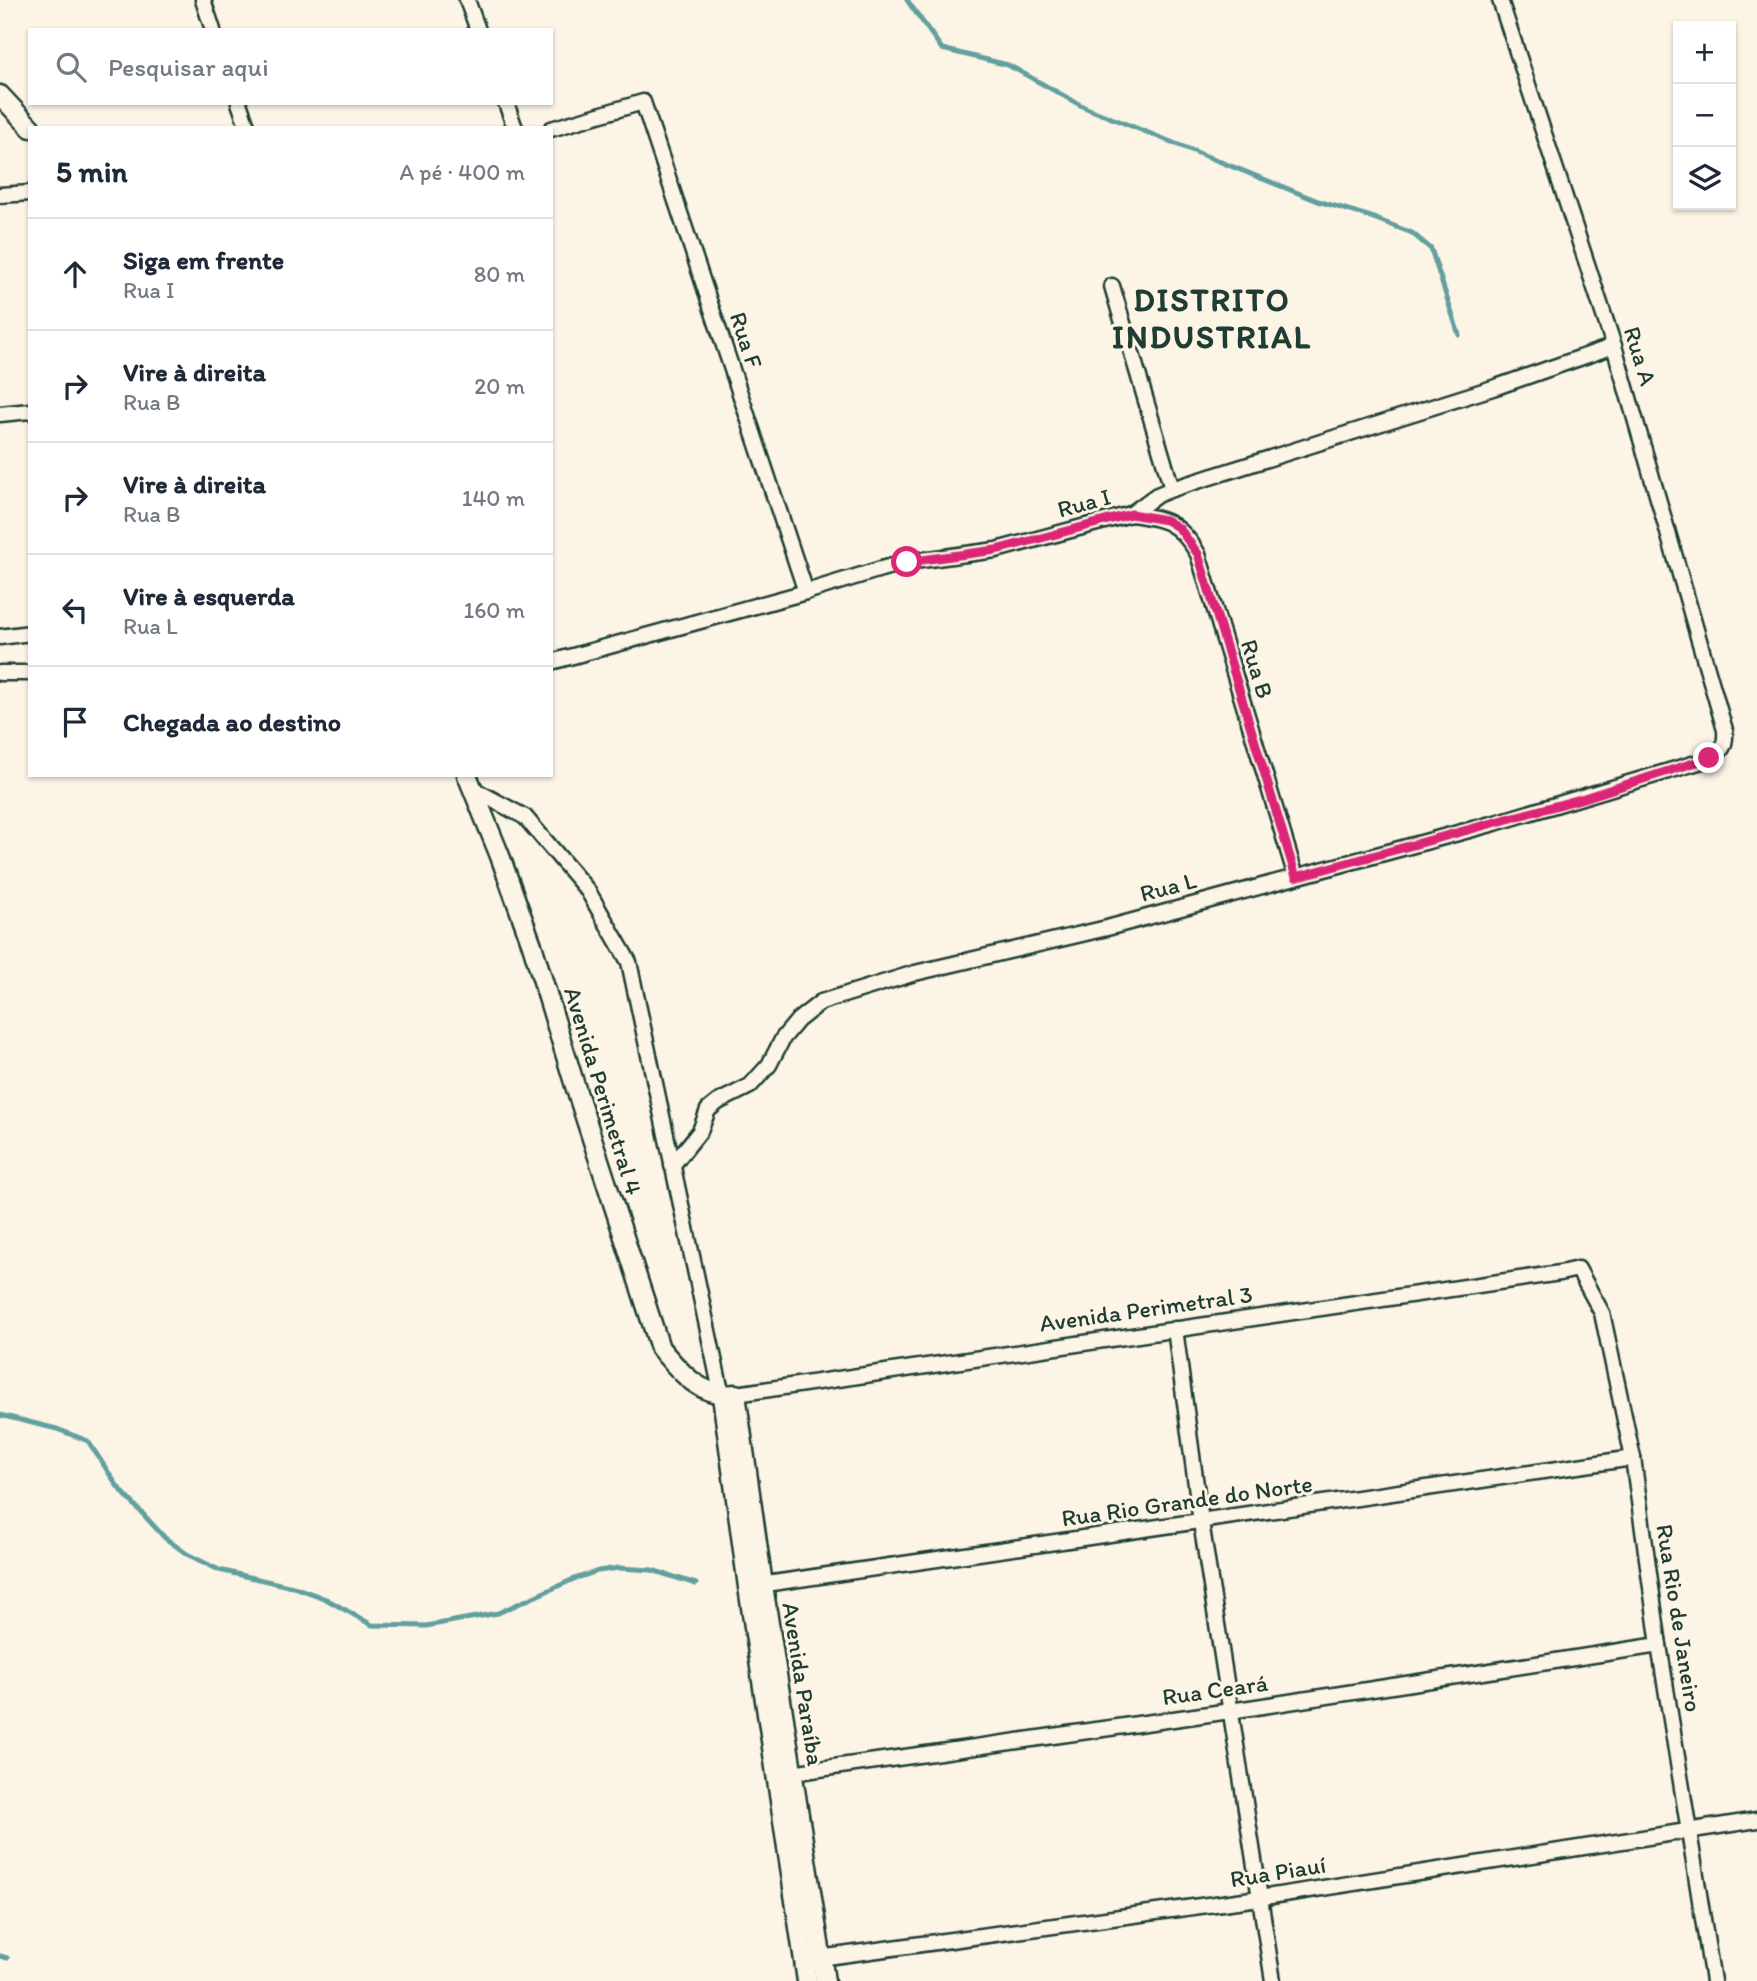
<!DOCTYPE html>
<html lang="pt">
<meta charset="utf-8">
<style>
:root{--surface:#fff;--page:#f6f6f7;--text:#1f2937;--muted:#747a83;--line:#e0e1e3}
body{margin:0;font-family:Itim,sans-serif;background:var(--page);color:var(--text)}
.controls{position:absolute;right:21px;top:21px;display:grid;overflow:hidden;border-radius:0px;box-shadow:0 2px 5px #0004}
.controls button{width:63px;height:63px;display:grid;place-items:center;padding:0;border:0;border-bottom:2px solid var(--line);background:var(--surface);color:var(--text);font:35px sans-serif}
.stop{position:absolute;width:21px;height:21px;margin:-16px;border:5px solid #db2777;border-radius:50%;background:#fff}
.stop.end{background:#db2777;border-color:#fff;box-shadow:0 2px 7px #0008}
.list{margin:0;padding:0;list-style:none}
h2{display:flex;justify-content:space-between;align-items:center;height:91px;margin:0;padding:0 28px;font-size:30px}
h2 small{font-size:23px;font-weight:400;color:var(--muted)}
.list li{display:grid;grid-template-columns:46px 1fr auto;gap:21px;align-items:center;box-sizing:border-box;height:112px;padding:0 28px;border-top:2px solid var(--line)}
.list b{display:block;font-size:26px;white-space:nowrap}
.list p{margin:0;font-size:23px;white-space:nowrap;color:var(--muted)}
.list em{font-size:23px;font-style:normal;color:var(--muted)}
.icon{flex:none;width:38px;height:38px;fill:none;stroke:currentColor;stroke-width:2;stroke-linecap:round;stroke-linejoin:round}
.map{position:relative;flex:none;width:1757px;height:1981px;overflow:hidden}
.search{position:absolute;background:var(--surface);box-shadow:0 2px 5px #0004;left:28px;top:28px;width:525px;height:77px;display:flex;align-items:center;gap:18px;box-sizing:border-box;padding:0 24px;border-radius:0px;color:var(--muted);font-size:26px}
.panel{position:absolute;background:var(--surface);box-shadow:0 2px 5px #0004;left:28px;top:126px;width:525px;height:651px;border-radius:0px}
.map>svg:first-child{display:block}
</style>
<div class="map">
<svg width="1757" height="1981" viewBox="0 0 1757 1981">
<rect width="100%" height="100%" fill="#fcf5e5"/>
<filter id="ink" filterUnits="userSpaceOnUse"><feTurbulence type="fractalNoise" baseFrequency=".0143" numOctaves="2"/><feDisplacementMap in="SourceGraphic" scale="14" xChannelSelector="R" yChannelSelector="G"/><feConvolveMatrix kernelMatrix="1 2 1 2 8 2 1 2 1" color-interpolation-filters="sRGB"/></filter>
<g filter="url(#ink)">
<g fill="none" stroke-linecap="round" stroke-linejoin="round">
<!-- stream -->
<g stroke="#629f9f" stroke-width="5">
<path d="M 907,0 L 942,49 L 1008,65 L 1084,107 L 1318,201 L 1371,217 L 1412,233 L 1431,249 L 1459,335"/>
<path d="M 0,1415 L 57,1429 L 88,1441 L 118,1487 L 165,1538 L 187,1554 L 219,1570 L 297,1588 L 326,1599 L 372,1625 L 426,1626 L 498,1613 L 574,1579 L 598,1571 L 619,1568 L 652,1570 L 696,1584"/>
<path d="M 0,1956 L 7,1958"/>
</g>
<defs>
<g id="minor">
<path d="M 203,0 L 213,30"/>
<path d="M 467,0 L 478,30"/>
<path d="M 239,103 L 248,128"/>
<path d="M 506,103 L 515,128"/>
<path d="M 551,129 L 643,102 L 806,592"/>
<path d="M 0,195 L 30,193"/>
<path d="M 1112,286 L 1172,489"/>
<path d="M 0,414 L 30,411"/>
<path d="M 1131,514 C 1165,518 1180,523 1198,554 L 1296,877"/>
<path d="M 0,637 L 30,633"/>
<path d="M 551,662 L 806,592 L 881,569 L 907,562 L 996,550 L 1131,514 L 1157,495 L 1172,489 L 1499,386 L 1614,346"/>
<path d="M 0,673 L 30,673"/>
<path d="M 471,788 L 525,817 L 588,891 L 629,962 L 722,1396"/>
<path d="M 672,1166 L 700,1131 L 708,1110 L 718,1102 L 750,1086 L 769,1065 L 783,1038 L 798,1020 L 821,1002 L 915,973 L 1107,928 L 1495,823 L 1709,759 C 1723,751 1726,745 1725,730 L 1614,346 L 1500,0"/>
<path d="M 1175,1329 L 1201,1522 L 1273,1981"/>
<path d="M 736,1394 L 1560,1273 L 1578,1269 L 1602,1313 L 1633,1458 L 1659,1645 L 1713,1981"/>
<path d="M 752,1586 L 1633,1458"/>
<path d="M 784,1774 L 1230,1711 L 1659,1645"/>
<path d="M 812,1959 L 1259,1898 L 1757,1820"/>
</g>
<g id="tertiary">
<path d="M 0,95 L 31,128"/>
<path d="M 467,775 L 500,856 L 532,945 L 576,1089 L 660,1348 C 680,1372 701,1398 736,1394 L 763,1585 L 825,1981"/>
<path d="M 722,1396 L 748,1587 L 807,1981"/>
</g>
</defs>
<!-- minor casing -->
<use href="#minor" stroke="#1f3d34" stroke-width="19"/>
<!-- tertiary casing -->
<use href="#tertiary" stroke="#1f3d34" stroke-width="23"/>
<!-- minor -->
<use href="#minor" stroke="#fcf5e5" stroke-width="14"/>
<!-- tertiary -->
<use href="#tertiary" stroke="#fcf5e5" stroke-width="18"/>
</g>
</g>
<g fill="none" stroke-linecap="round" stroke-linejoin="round" filter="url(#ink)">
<!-- route -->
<path stroke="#db2777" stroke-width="9" d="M 907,562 L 996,550 L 1131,514 L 1166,520 L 1179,528 L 1198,554 L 1296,877 L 1584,798 L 1709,758"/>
</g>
<g text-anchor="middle" stroke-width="6" stroke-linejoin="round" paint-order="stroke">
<!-- street labels -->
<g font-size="24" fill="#1f3d34" stroke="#fcf5e5">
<text transform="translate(746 340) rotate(72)" y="8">Rua F</text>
<text transform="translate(1640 356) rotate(73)" y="8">Rua A</text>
<text transform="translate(1084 503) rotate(-15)" y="8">Rua I</text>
<text transform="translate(1257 669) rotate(73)" y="8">Rua B</text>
<text transform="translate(1168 887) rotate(-15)" y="8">Rua L</text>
<text transform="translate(603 1091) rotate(73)" y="8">Avenida Perimetral 4</text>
<text transform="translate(1146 1309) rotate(-8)" y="8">Avenida Perimetral 3</text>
<text transform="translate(1187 1501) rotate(-8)" y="8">Rua Rio Grande do Norte</text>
<text transform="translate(1679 1618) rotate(81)" y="8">Rua Rio de Janeiro</text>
<text transform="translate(803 1684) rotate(81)" y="8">Avenida Paraíba</text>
<text transform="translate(1215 1690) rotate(-8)" y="8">Rua Ceará</text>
<text transform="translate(1278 1872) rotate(-9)" y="8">Rua Piauí</text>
</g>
<!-- district labels -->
<g font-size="32" font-weight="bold" letter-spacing="2" fill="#1f3d34" stroke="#fcf5e5">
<text x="1212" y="311">DISTRITO<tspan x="1212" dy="37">INDUSTRIAL</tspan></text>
</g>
</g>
</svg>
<div class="controls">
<button>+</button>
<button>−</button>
<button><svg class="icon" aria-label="layers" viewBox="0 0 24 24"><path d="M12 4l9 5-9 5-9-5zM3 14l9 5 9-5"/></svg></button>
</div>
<div class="stop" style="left:907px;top:562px"></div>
<div class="stop end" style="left:1709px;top:758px"></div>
<div class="search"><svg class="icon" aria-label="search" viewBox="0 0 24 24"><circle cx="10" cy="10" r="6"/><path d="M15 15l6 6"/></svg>Pesquisar aqui</div>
<section class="panel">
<h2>5 min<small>A pé · 400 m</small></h2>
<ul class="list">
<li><svg class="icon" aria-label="ahead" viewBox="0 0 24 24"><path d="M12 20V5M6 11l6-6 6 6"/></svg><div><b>Siga em frente</b><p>Rua I</p></div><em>80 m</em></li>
<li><svg class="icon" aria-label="right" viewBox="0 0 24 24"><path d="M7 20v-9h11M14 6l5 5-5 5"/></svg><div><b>Vire à direita</b><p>Rua B</p></div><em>20 m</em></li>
<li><svg class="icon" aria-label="right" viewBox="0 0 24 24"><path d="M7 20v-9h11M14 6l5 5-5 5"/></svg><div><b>Vire à direita</b><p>Rua B</p></div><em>140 m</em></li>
<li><svg class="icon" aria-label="left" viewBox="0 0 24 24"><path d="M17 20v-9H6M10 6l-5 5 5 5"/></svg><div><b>Vire à esquerda</b><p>Rua L</p></div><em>160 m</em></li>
<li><svg class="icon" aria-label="arrive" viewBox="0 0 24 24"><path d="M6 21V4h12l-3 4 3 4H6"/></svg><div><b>Chegada ao destino</b></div></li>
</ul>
</section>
</div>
